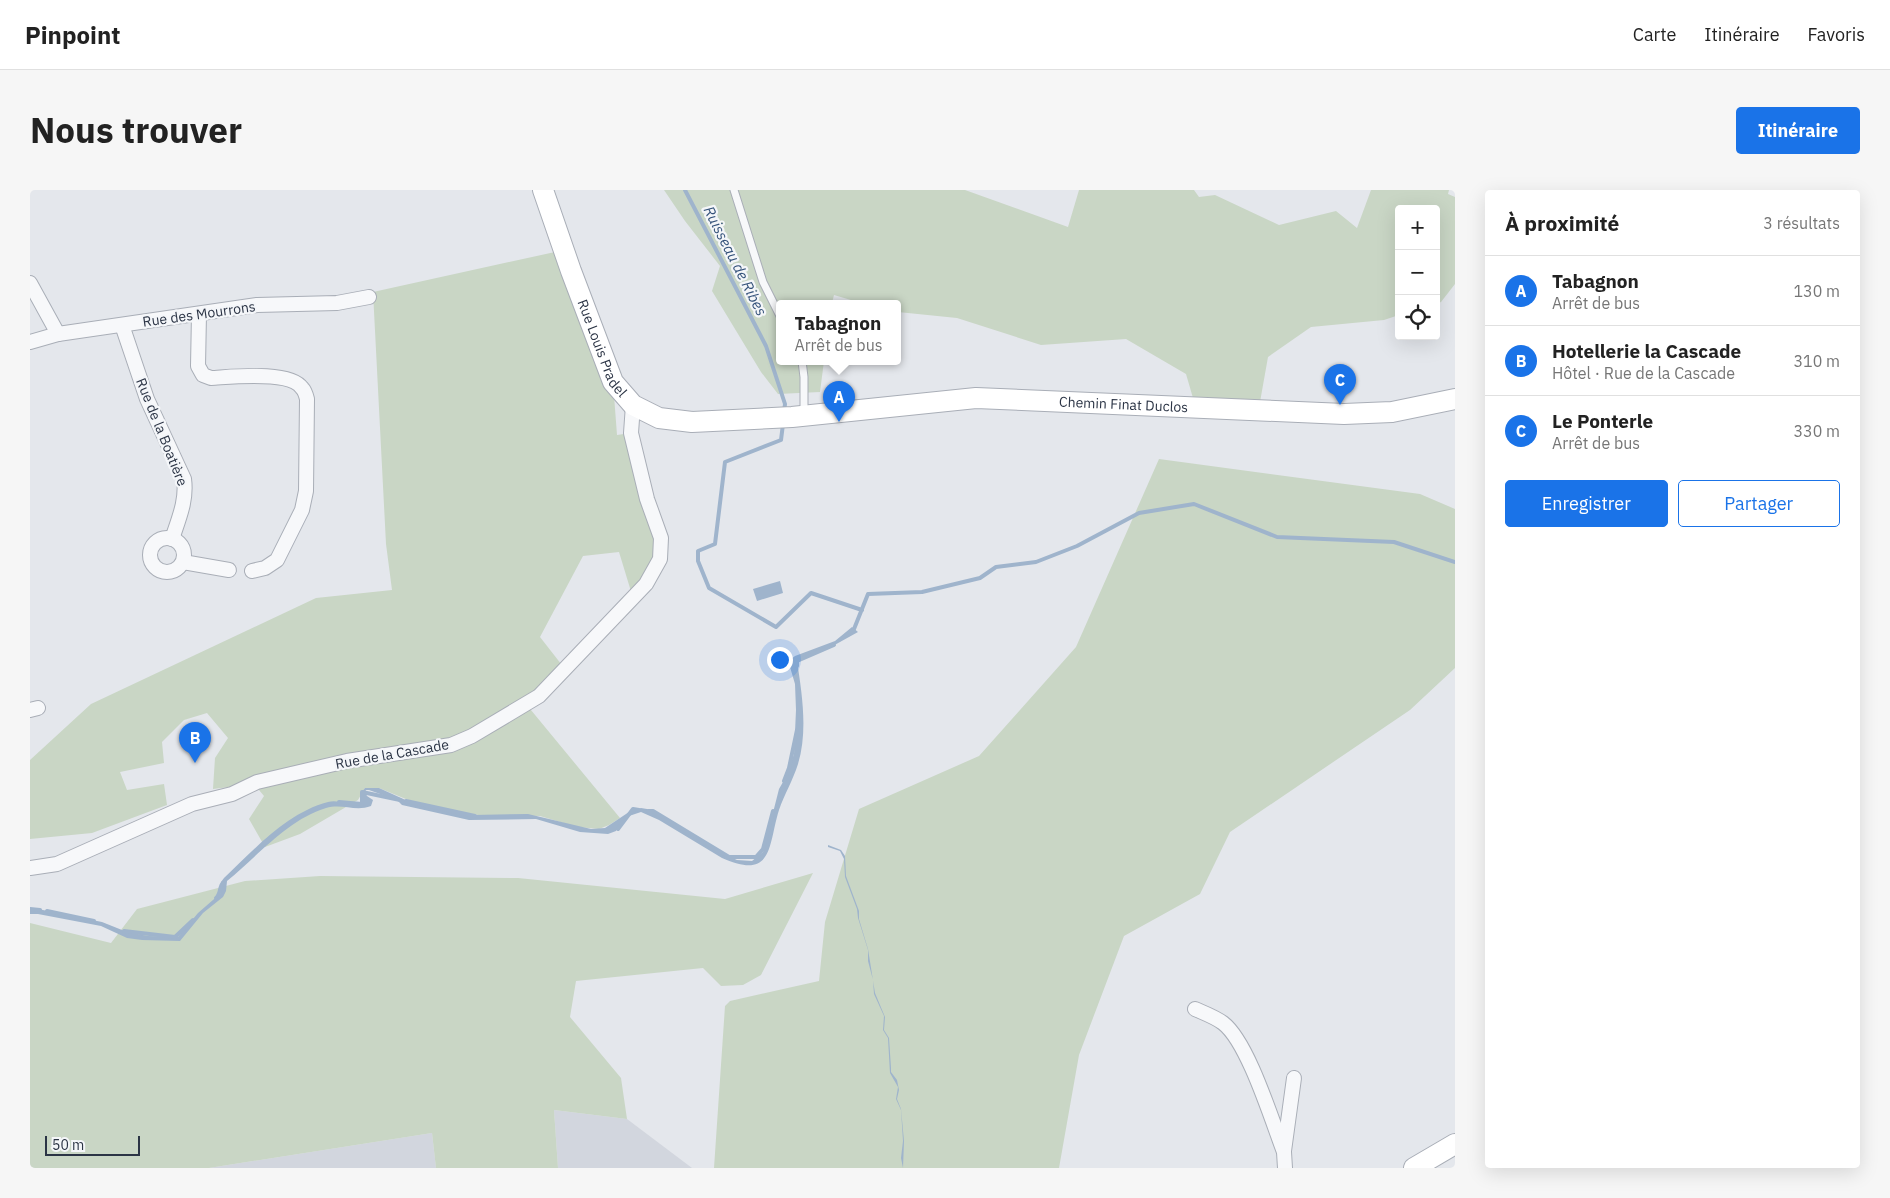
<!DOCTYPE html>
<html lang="fr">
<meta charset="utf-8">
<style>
:root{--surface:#fff;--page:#f6f6f6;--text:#222;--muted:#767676;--line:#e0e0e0;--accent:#1a73e8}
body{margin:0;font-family:"IBM Plex Sans",sans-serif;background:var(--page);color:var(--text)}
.controls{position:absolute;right:15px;top:15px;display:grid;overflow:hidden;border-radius:5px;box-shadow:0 5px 20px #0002}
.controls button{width:45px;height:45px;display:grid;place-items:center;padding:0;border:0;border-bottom:1px solid var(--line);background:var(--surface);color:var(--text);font:25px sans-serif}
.scale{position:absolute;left:15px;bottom:12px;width:95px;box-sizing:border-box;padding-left:5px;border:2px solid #2b3445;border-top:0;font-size:14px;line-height:18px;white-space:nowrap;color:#2b3445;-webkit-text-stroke:4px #f4f6f9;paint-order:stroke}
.you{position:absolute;left:749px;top:469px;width:18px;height:18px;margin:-12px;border:4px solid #fff;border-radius:50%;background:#1a73e8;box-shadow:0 0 0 8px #1a73e833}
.badge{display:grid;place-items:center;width:32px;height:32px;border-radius:50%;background:var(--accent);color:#fff;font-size:16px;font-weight:700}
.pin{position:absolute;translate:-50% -41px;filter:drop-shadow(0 1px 2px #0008)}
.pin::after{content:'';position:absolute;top:26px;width:18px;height:15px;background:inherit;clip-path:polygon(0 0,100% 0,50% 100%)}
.popup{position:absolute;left:746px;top:110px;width:125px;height:65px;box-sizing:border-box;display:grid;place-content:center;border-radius:5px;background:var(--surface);filter:drop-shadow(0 1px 4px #0005);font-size:16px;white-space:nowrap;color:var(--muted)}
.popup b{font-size:19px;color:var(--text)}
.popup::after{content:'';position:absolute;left:50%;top:100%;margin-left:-10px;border:10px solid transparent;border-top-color:var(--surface)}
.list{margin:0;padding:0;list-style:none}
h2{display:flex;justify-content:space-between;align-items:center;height:65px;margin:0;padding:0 20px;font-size:21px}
h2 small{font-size:16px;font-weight:400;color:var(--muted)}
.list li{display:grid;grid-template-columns:32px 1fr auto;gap:15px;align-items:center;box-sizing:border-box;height:70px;padding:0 20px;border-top:1px solid var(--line)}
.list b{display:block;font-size:19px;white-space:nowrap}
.list p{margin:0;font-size:16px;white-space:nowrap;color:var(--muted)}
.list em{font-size:16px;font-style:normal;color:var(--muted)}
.actions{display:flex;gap:10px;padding:15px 20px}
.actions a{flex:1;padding:11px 0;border:1px solid var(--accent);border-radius:5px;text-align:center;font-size:18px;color:var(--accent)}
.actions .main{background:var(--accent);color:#fff}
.icon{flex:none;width:28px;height:28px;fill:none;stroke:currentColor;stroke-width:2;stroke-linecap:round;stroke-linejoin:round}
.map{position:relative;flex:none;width:1425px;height:978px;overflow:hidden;border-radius:5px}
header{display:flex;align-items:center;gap:30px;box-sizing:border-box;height:70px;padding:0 25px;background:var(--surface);border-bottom:1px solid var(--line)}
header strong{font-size:24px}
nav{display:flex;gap:28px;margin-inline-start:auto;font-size:18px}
.intro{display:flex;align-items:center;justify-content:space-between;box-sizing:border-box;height:120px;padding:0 30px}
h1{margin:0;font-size:35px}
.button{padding:12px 22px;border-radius:5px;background:var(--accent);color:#fff;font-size:18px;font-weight:700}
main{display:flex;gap:30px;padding:0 30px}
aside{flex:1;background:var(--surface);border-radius:5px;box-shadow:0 5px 20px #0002}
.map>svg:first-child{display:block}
</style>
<header>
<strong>Pinpoint</strong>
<nav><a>Carte</a><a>Itinéraire</a><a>Favoris</a></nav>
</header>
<div class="intro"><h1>Nous trouver</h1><a class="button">Itinéraire</a></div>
<main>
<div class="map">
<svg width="1425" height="978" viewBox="0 0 1425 978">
<rect width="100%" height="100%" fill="#e4e7ec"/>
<!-- built -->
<g fill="#d2d6de">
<path d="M 524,920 L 597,929 L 662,978 L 528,978 Z"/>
<path d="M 402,943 L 406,978 L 179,978 Z"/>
</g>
<!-- green -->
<g fill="#c9d6c5">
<path d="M 634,0 L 935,0 L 1038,37 L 1049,0 L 1164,0 L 1169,7 L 1185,5 L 1249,35 L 1306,21 L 1327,38 L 1341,0 L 1419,0 L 1418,4 L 1425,7 L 1425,94 L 1411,112 L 1406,114 L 1406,19 L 1369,19 L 1369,125 L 1354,130 L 1281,137 L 1238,167 L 1230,212 L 1163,208 L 1156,184 L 1096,149 L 1011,155 L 927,128 L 868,122 L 868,113 L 831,113 L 804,105 L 802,113 L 750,113 L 750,171 L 794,171 L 790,202 L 748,204 L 731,182 L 682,101 L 690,76 L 655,31 Z"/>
<path d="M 534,60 L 583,192 L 587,245 L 601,243 L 630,369 L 603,408 L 589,362 L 553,366 L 510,447 L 535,479 L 496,514 L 590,628 L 579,635 L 569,639 L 547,637 L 510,626 L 448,625 L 388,614 L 349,598 L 335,598 L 328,610 L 270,644 L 235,657 L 219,629 L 234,606 L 224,594 L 183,599 L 185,568 L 198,548 L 177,523 L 154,530 L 132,552 L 134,573 L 90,582 L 97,600 L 134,594 L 137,615 L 62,643 L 0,649 L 0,570 L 61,514 L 286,408 L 362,400 L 356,354 L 343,102 Z"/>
<path d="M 1129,269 L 1390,304 L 1425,319 L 1425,478 L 1380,520 L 1200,642 L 1170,704 L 1094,746 L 1049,865 L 1029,978 L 684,978 L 695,816 L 700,811 L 789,791 L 795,732 L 829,619 L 949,566 L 1046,457 Z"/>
<path d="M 783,683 L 731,785 L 713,795 L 691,796 L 673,778 L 546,791 L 540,827 L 591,888 L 597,929 L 524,920 L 528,978 L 406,978 L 402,943 L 179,978 L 0,978 L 0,733 L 81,753 L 107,719 L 215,691 L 290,686 L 488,688 L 695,709 Z"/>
</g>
<!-- water -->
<g fill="#9fb4cc">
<path d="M 750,391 L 753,403 L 727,411 L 723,399 Z"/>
<path d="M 822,437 L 828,442 L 801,457 L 767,471 C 772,504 778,541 768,574 C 763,590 754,605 749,620 C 738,655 744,691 692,668 L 629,630 L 611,622 L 596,627 L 586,641 L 578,644 L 550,642 L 506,629 L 439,630 L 372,615 L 367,610 L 339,600 L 336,600 L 335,602 L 337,606 L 343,610 L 341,616 C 325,622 312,613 296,618 C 257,630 228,666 197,691 L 196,701 L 193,707 L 173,723 L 150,751 L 112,750 L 97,748 L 71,736 L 8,724 L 0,724 L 0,719 L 8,719 L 72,732 L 97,742 L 118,746 L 148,747 L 168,723 L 191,703 L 191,692 L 194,688 C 224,660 256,623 298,612 C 310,609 321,617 332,614 L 334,611 L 332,602 L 335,598 L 349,598 L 380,612 L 442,625 L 498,624 L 561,639 L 575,638 L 599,622 L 611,618 L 617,619 L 696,665 L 707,670 L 722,671 L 733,662 L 749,599 L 757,585 L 764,564 L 766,520 L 765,494 L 760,477 L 761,469 L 765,466 L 805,451 Z"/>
<path d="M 798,655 L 811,660 L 815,666 L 816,686 L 829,721 L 829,729 L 838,759 L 845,803 L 855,827 L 854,840 L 859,848 L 861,878 L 861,882 L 867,890 L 869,900 L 867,909 L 871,919 L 874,951 L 873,978 L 871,968 L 873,951 L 871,920 L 866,909 L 868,897 L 860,883 L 858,848 L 853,840 L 854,826 L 844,804 L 843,790 L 838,771 L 838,760 L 828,728 L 827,719 L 815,687 L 814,669 L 810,661 L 798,657 Z"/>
</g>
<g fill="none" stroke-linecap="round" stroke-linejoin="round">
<!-- stream -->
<g stroke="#9fb4cc" stroke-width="4">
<path d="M 655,0 L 736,156 L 755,214 L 754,222"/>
<path d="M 753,234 L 751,250 L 695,272 L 685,354 L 668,361 L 668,371 L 679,398 L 746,437 L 781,403 L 832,420"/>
<path d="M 822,441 L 824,439 L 838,404 L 892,402 L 950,388 L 966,377 L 1006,372 L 1047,356 L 1109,323 L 1164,314 L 1247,347 L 1364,352 L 1425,372"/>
<path d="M 767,476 L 767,471 L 804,455"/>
<path d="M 754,591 L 759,578 L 767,540"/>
<path d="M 376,611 L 445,626"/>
<path d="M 309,612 L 332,614 L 332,602 L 370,610"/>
<path d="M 618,621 L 623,621 L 699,667 L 726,667 L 733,659 L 743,621"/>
<path d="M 588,639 L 603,619 L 609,620"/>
<path d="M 186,708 C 191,704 189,697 193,693"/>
<path d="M 0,719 L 10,720"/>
<path d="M 17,721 L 64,731"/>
<path d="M 94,741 L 145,747 L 163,730"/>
</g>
<defs>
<g id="lane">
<path d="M 704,0 L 733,92 L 750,126"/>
<path d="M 772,171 L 774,187 L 774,225"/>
</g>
<g id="street">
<path d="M 0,93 L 28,144"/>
<path d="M 169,124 L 168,176 L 173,185 L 181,188 C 201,187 260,180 272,198 C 275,201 276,205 277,209 L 276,301 L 272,320 L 247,370 L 235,378 L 222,381"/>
<path d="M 92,135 L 117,209 L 154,289 C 157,310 149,328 142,349"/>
<path d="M 0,152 L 28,144 L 227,115 L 307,113 L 339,107"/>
<circle cx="137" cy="365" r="17"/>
<path d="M 153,372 L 199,380"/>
<path d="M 0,520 L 8,518"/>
<path d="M 0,678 L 27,674 L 162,614 L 202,604 L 227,592 L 317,571 L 421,555 L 442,546 L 509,506 L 616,394 L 630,369 L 631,348 L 617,309 L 601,243 L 603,215"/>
<path d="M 1165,819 C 1174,823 1185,827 1193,833 C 1218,852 1242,931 1254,962 L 1255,978"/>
<path d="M 1254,961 L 1264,888"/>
</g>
<g id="secondary">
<path id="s1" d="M 513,0 L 541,81 L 583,192 L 603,215 L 629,228 L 662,232 L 762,227 L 946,208 L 1314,224 L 1362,222 L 1425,209"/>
<path d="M 1384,978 L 1425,954"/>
</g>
</defs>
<!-- lane casing -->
<use href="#lane" stroke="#a9aeb7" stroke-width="9"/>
<!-- street casing -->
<use href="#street" stroke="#a9aeb7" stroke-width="16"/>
<!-- secondary casing -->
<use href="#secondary" stroke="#a9aeb7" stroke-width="22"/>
<!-- lane -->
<use href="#lane" stroke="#f7f8fa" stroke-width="7"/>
<!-- street -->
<use href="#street" stroke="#f7f8fa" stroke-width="14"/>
<!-- secondary -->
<use href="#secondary" stroke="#fff" stroke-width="20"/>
</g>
<g text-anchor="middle" stroke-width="4.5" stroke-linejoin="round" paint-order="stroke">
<!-- street labels -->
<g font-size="14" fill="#2b3445" stroke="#f4f6f9">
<text transform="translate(169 124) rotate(-8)" y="5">Rue des Mourrons</text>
<text dy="5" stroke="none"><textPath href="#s1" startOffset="169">Rue Louis Pradel</textPath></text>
<text dy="5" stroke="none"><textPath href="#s1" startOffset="730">Chemin Finat Duclos</textPath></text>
<text transform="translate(132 242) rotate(68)" y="5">Rue de la Boatière</text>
<text transform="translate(362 564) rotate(-10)" y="5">Rue de la Cascade</text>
</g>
<!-- water labels -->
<g font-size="15" font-style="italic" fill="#34527a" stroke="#f4f6f9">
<text transform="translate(705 71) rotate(63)" y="5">Ruisseau de Ribes</text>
</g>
</g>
</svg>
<div class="controls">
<button>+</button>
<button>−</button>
<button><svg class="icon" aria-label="locate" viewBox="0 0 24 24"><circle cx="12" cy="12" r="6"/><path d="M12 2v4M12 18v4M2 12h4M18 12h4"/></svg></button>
</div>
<div class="scale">50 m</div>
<div class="you"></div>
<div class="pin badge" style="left:809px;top:232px">A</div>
<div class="popup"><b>Tabagnon</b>Arrêt de bus</div>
<div class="pin badge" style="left:165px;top:573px">B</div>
<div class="pin badge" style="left:1310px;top:215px">C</div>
</div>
<aside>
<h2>À proximité<small>3 résultats</small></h2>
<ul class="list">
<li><span class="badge">A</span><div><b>Tabagnon</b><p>Arrêt de bus</p></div><em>130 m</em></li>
<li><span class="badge">B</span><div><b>Hotellerie la Cascade</b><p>Hôtel · Rue de la Cascade</p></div><em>310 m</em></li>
<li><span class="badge">C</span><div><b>Le Ponterle</b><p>Arrêt de bus</p></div><em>330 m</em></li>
</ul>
<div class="actions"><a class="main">Enregistrer</a><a>Partager</a></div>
</aside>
</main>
